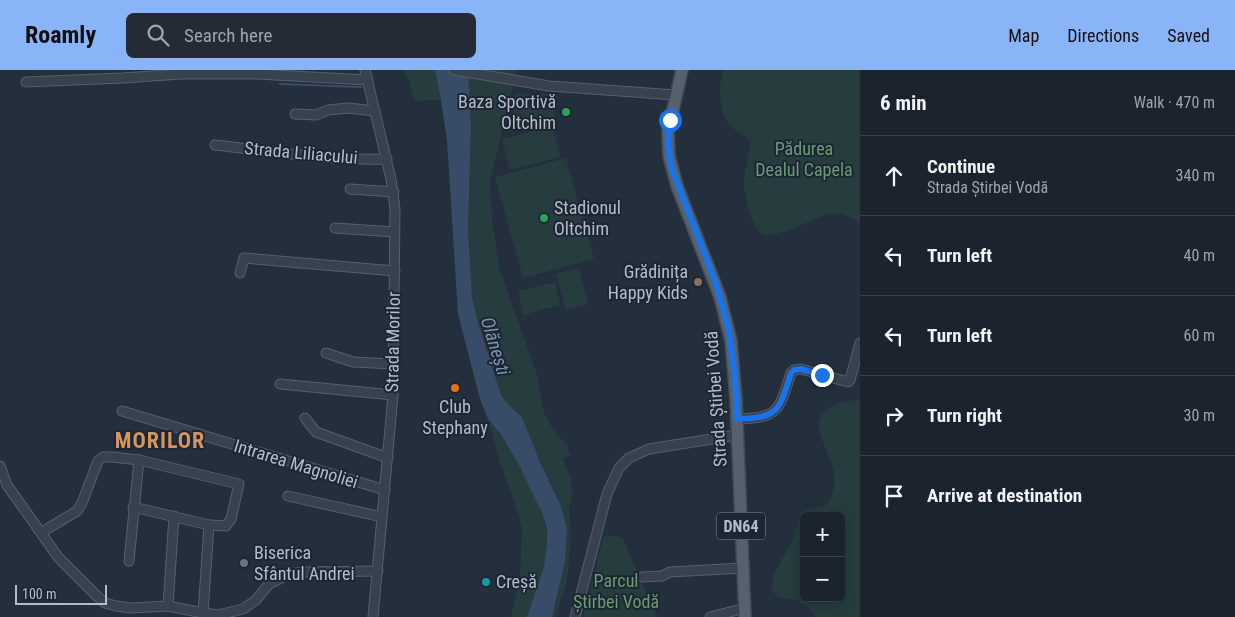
<!DOCTYPE html>
<meta charset="utf-8">
<style>
:root{--surface:#1b232e;--page:#242b36;--text:#f1f3f6;--muted:#a0a4aa;--line:#39404a;--accent:#8ab4f8}
body{margin:0;font-family:"Roboto Condensed",sans-serif;background:var(--page);color:var(--text)}
.controls{position:absolute;right:15px;bottom:15px;display:grid;overflow:hidden;border-radius:8px;box-shadow:0 2px 12px #0003}
.controls button{width:45px;height:45px;display:grid;place-items:center;padding:0;border:0;border-bottom:1px solid var(--line);background:var(--surface);color:var(--text);font:25px sans-serif}
.scale{position:absolute;left:15px;bottom:12px;width:92px;box-sizing:border-box;padding-left:5px;border:2px solid #b4bcc9;border-top:0;font-size:14px;line-height:18px;white-space:nowrap;color:#b4bcc9;-webkit-text-stroke:4px #1d2633;paint-order:stroke}
.stop{position:absolute;width:15px;height:15px;margin:-11px;border:4px solid #1a73e8;border-radius:50%;background:#fff}
.stop.end{background:#1a73e8;border-color:#fff;box-shadow:0 1px 5px #0008}
.list{margin:0;padding:0;list-style:none}
h2{display:flex;justify-content:space-between;align-items:center;height:65px;margin:0;padding:0 20px;font-size:21px}
h2 small{font-size:16px;font-weight:400;color:var(--muted)}
.list li{display:grid;grid-template-columns:32px 1fr auto;gap:15px;align-items:center;box-sizing:border-box;height:80px;padding:0 20px;border-top:1px solid var(--line)}
.list b{display:block;font-size:19px;white-space:nowrap}
.list p{margin:0;font-size:16px;white-space:nowrap;color:var(--muted)}
.list em{font-size:16px;font-style:normal;color:var(--muted)}
.icon{flex:none;width:28px;height:28px;fill:none;stroke:currentColor;stroke-width:2;stroke-linecap:round;stroke-linejoin:round}
.map{position:relative;flex:none;width:860px;height:547px;overflow:hidden}
header{display:flex;align-items:center;gap:30px;box-sizing:border-box;height:70px;padding:0 25px;background:var(--accent);color:#111}
header strong{font-size:24px}
nav{display:flex;gap:28px;margin-inline-start:auto;font-size:18px}
.search{width:350px;height:45px;background:var(--page);display:flex;align-items:center;gap:12px;box-sizing:border-box;padding:0 18px;border-radius:8px;color:var(--muted);font-size:19px}
main{display:flex}
aside{flex:1;background:var(--surface)}
.map>svg:first-child{display:block}
</style>
<header>
<strong>Roamly</strong>
<div class="search"><svg class="icon" aria-label="search" viewBox="0 0 24 24"><circle cx="10" cy="10" r="6"/><path d="M15 15l6 6"/></svg>Search here</div>
<nav><a>Map</a><a>Directions</a><a>Saved</a></nav>
</header>
<main>
<div class="map">
<svg width="860" height="547" viewBox="0 0 860 547">
<rect width="100%" height="100%" fill="#242f3e"/>
<!-- green -->
<g fill="#263c3f" fill-rule="evenodd">
<path d="M 404,0 L 435,0 L 441,30 L 414,31 L 409,9 L 406,7 Z"/>
<path d="M 468,0 L 517,0 L 490,112 L 492,149 L 500,201 L 537,304 L 544,343 L 555,363 L 567,375 L 571,386 L 562,388 L 570,406 L 572,423 L 569,438 L 571,467 L 567,513 L 555,547 L 552,547 L 565,492 L 567,459 L 561,436 L 517,341 L 506,332 L 501,325 L 478,252 L 472,228 L 470,206 L 468,160 L 471,57 Z"/>
<path d="M 723,0 L 860,0 L 860,154 C 836,133 818,148 795,158 C 785,162 775,164 765,166 C 752,161 743,123 744,110 C 745,97 749,84 751,71 C 745,65 737,63 732,57 C 718,44 718,17 723,0 Z"/>
<path d="M 515,23 L 555,25 L 554,51 L 513,48 Z"/>
<path d="M 552,56 L 560,87 L 510,100 L 502,69 Z"/>
<path d="M 566,88 L 594,189 L 523,208 L 495,107 Z"/>
<path d="M 579,198 L 588,234 L 566,240 L 556,204 Z"/>
<path d="M 555,212 L 560,235 L 523,245 L 518,221 Z"/>
<path d="M 860,330 L 860,547 L 816,547 C 811,538 802,531 792,529 C 786,528 781,530 777,526 C 762,515 785,486 791,474 C 795,465 797,453 800,444 C 808,435 824,442 830,430 C 843,406 825,383 819,360 C 814,338 844,330 860,330 ZM 804,446 L 841,446 L 841,528 L 804,528 Z"/>
<path d="M 488,349 C 511,377 548,436 547,473 C 547,498 536,523 527,547 L 511,547 L 520,509 L 522,458 L 515,434 L 501,396 Z"/>
<path d="M 604,465 L 622,467 L 657,547 L 583,547 Z"/>
</g>
<!-- water -->
<path fill="#394c67" d="M 435,0 L 468,0 L 471,57 L 468,160 L 472,228 L 478,252 L 501,325 L 506,332 L 522,347 L 540,392 L 561,436 L 567,459 L 565,492 L 552,547 L 527,547 L 544,497 L 547,474 L 547,459 L 542,443 L 518,393 L 501,365 L 488,349 L 480,329 L 458,244 L 447,70 L 441,30 Z"/>
<g fill="none" stroke-linecap="round" stroke-linejoin="round">
<!-- stream -->
<path stroke="#394c67" stroke-width="2" d="M 280,14 L 361,17"/>
<defs>
<g id="minor">
<path d="M 365,0 L 391,109 L 395,139 L 393,325 L 373,547"/>
<path d="M 454,0 L 549,16 L 676,25"/>
<path d="M 26,12 L 122,8 L 181,4 L 257,4 L 368,10"/>
<path d="M 295,44 L 316,45 L 328,40 L 348,38 L 375,41"/>
<path d="M 215,75 C 272,81 330,91 387,89"/>
<path d="M 350,119 L 394,122"/>
<path d="M 335,158 L 394,162"/>
<path d="M 240,203 L 244,188 L 395,201"/>
<path d="M 326,283 L 353,292 L 394,294"/>
<path d="M 280,314 L 393,325"/>
<path d="M 122,341 L 385,420"/>
<path d="M 305,348 L 316,362 L 388,388"/>
<path d="M 737,349 C 779,348 779,341 791,303 L 794,300 L 801,299 L 848,312 L 850,310 L 860,273"/>
<path d="M 0,396 L 7,415 L 58,487 L 97,526 L 105,533 L 116,536 L 131,538 L 168,536 L 203,543 L 218,545 L 243,539 L 256,530 L 269,514 L 287,505 L 303,502 L 378,501"/>
<path d="M 288,426 L 382,447"/>
<path d="M 42,462 L 77,441 L 82,433 L 98,391 L 103,387 L 112,387 L 139,390 L 239,414 L 231,449 L 226,456 L 209,455 L 133,437"/>
<path d="M 129,491 L 139,390"/>
<path d="M 642,507 L 662,506 L 670,502 L 743,498"/>
<path d="M 168,536 L 174,446"/>
<path d="M 203,543 L 209,455"/>
<path d="M 575,547 L 607,424 L 619,398 L 629,388 L 649,379 L 737,365"/>
<path d="M 710,547 L 745,538"/>
</g>
<path id="major" d="M 682,0 L 668,62 L 669,86 L 677,116 L 720,227 L 731,271 L 736,329 L 745,547"/>
</defs>
<!-- minor casing -->
<use href="#minor" stroke="#565f6c" stroke-width="11"/>
<!-- major casing -->
<use href="#major" stroke="#414a57" stroke-width="14"/>
<!-- minor -->
<use href="#minor" stroke="#38414e" stroke-width="9"/>
<!-- major -->
<use href="#major" stroke="#56606e" stroke-width="11"/>
</g>
<g fill="none" stroke-linecap="round" stroke-linejoin="round">
<!-- route -->
<path stroke="#1a73e8" stroke-width="6" d="M 670,50 L 668,74 L 671,97 L 716,214 L 728,257 L 735,307 L 737,349 C 779,348 779,341 791,303 L 794,300 L 801,299 L 822,305"/>
</g>
<!-- markers -->
<g fill="#2e9e5b" stroke="#1d2633" stroke-width="2">
<circle cx="566" cy="42" r="5"/>
<circle cx="544" cy="148" r="5"/>
</g>
<circle fill="#8d6e63" stroke="#1d2633" stroke-width="2" cx="698" cy="212" r="5"/>
<circle fill="#e8710a" stroke="#1d2633" stroke-width="2" cx="455" cy="318" r="5"/>
<circle fill="#6b7280" stroke="#1d2633" stroke-width="2" cx="244" cy="493" r="5"/>
<circle fill="#0f9aa8" stroke="#1d2633" stroke-width="2" cx="486" cy="512" r="5"/>
<g text-anchor="middle" stroke-width="4" stroke-linejoin="round" paint-order="stroke">
<!-- shield labels -->
<rect fill="#1d2633" stroke="#878f9c" stroke-width="1" x="717" y="442.5" width="48" height="27" rx="4"/>
<g font-size="16" font-weight="bold" fill="#b4bcc9">
<text x="741" y="462">DN64</text>
</g>
<!-- poi labels -->
<g font-size="18" fill="#b4bcc9" stroke="#1d2633" text-anchor="start">
<text x="556" y="38" text-anchor="end">Baza Sportivă<tspan x="556" dy="21">Oltchim</tspan></text>
<text x="554" y="144">Stadionul<tspan x="554" dy="21">Oltchim</tspan></text>
<text x="688" y="208" text-anchor="end">Grădinița<tspan x="688" dy="21">Happy Kids</tspan></text>
<text x="455" y="343" text-anchor="middle">Club<tspan x="455" dy="21">Stephany</tspan></text>
<text x="254" y="489">Biserica<tspan x="254" dy="21">Sfântul Andrei</tspan></text>
<text x="496" y="518">Creșă</text>
</g>
<!-- park labels -->
<g font-size="18" fill="#6b9a76" stroke="#1d2633">
<text x="804" y="85">Pădurea<tspan x="804" dy="21">Dealul Capela</tspan></text>
<text x="616" y="517">Parcul<tspan x="616" dy="21">Știrbei Vodă</tspan></text>
</g>
<!-- street labels -->
<g font-size="18" fill="#b4bcc9" stroke="#1d2633">
<text transform="translate(301 83) rotate(5)" y="6">Strada Liliacului</text>
<text transform="translate(393 272) rotate(-89)" y="6">Strada Morilor</text>
<text transform="translate(716 329) rotate(-94)" y="6">Strada Știrbei Vodă</text>
<text transform="translate(296 394) rotate(17)" y="6">Intrarea Magnoliei</text>
</g>
<!-- water labels -->
<g font-size="19" font-style="italic" fill="#7c92b1" stroke="#1d2633">
<text transform="translate(496 276) rotate(73)" y="7">Olănești</text>
</g>
<!-- district labels -->
<g font-size="22" font-weight="bold" letter-spacing="1" fill="#d59563" stroke="#1d2633">
<text x="160" y="378">MORILOR</text>
</g>
</g>
</svg>
<div class="controls">
<button>+</button>
<button>−</button>
</div>
<div class="scale">100 m</div>
<div class="stop" style="left:670px;top:50px"></div>
<div class="stop end" style="left:822px;top:305px"></div>
</div>
<aside>
<h2>6 min<small>Walk · 470 m</small></h2>
<ul class="list">
<li><svg class="icon" aria-label="ahead" viewBox="0 0 24 24"><path d="M12 20V5M6 11l6-6 6 6"/></svg><div><b>Continue</b><p>Strada Știrbei Vodă</p></div><em>340 m</em></li>
<li><svg class="icon" aria-label="left" viewBox="0 0 24 24"><path d="M17 20v-9H6M10 6l-5 5 5 5"/></svg><div><b>Turn left</b></div><em>40 m</em></li>
<li><svg class="icon" aria-label="left" viewBox="0 0 24 24"><path d="M17 20v-9H6M10 6l-5 5 5 5"/></svg><div><b>Turn left</b></div><em>60 m</em></li>
<li><svg class="icon" aria-label="right" viewBox="0 0 24 24"><path d="M7 20v-9h11M14 6l5 5-5 5"/></svg><div><b>Turn right</b></div><em>30 m</em></li>
<li><svg class="icon" aria-label="arrive" viewBox="0 0 24 24"><path d="M6 21V4h12l-3 4 3 4H6"/></svg><div><b>Arrive at destination</b></div></li>
</ul>
</aside>
</main>
